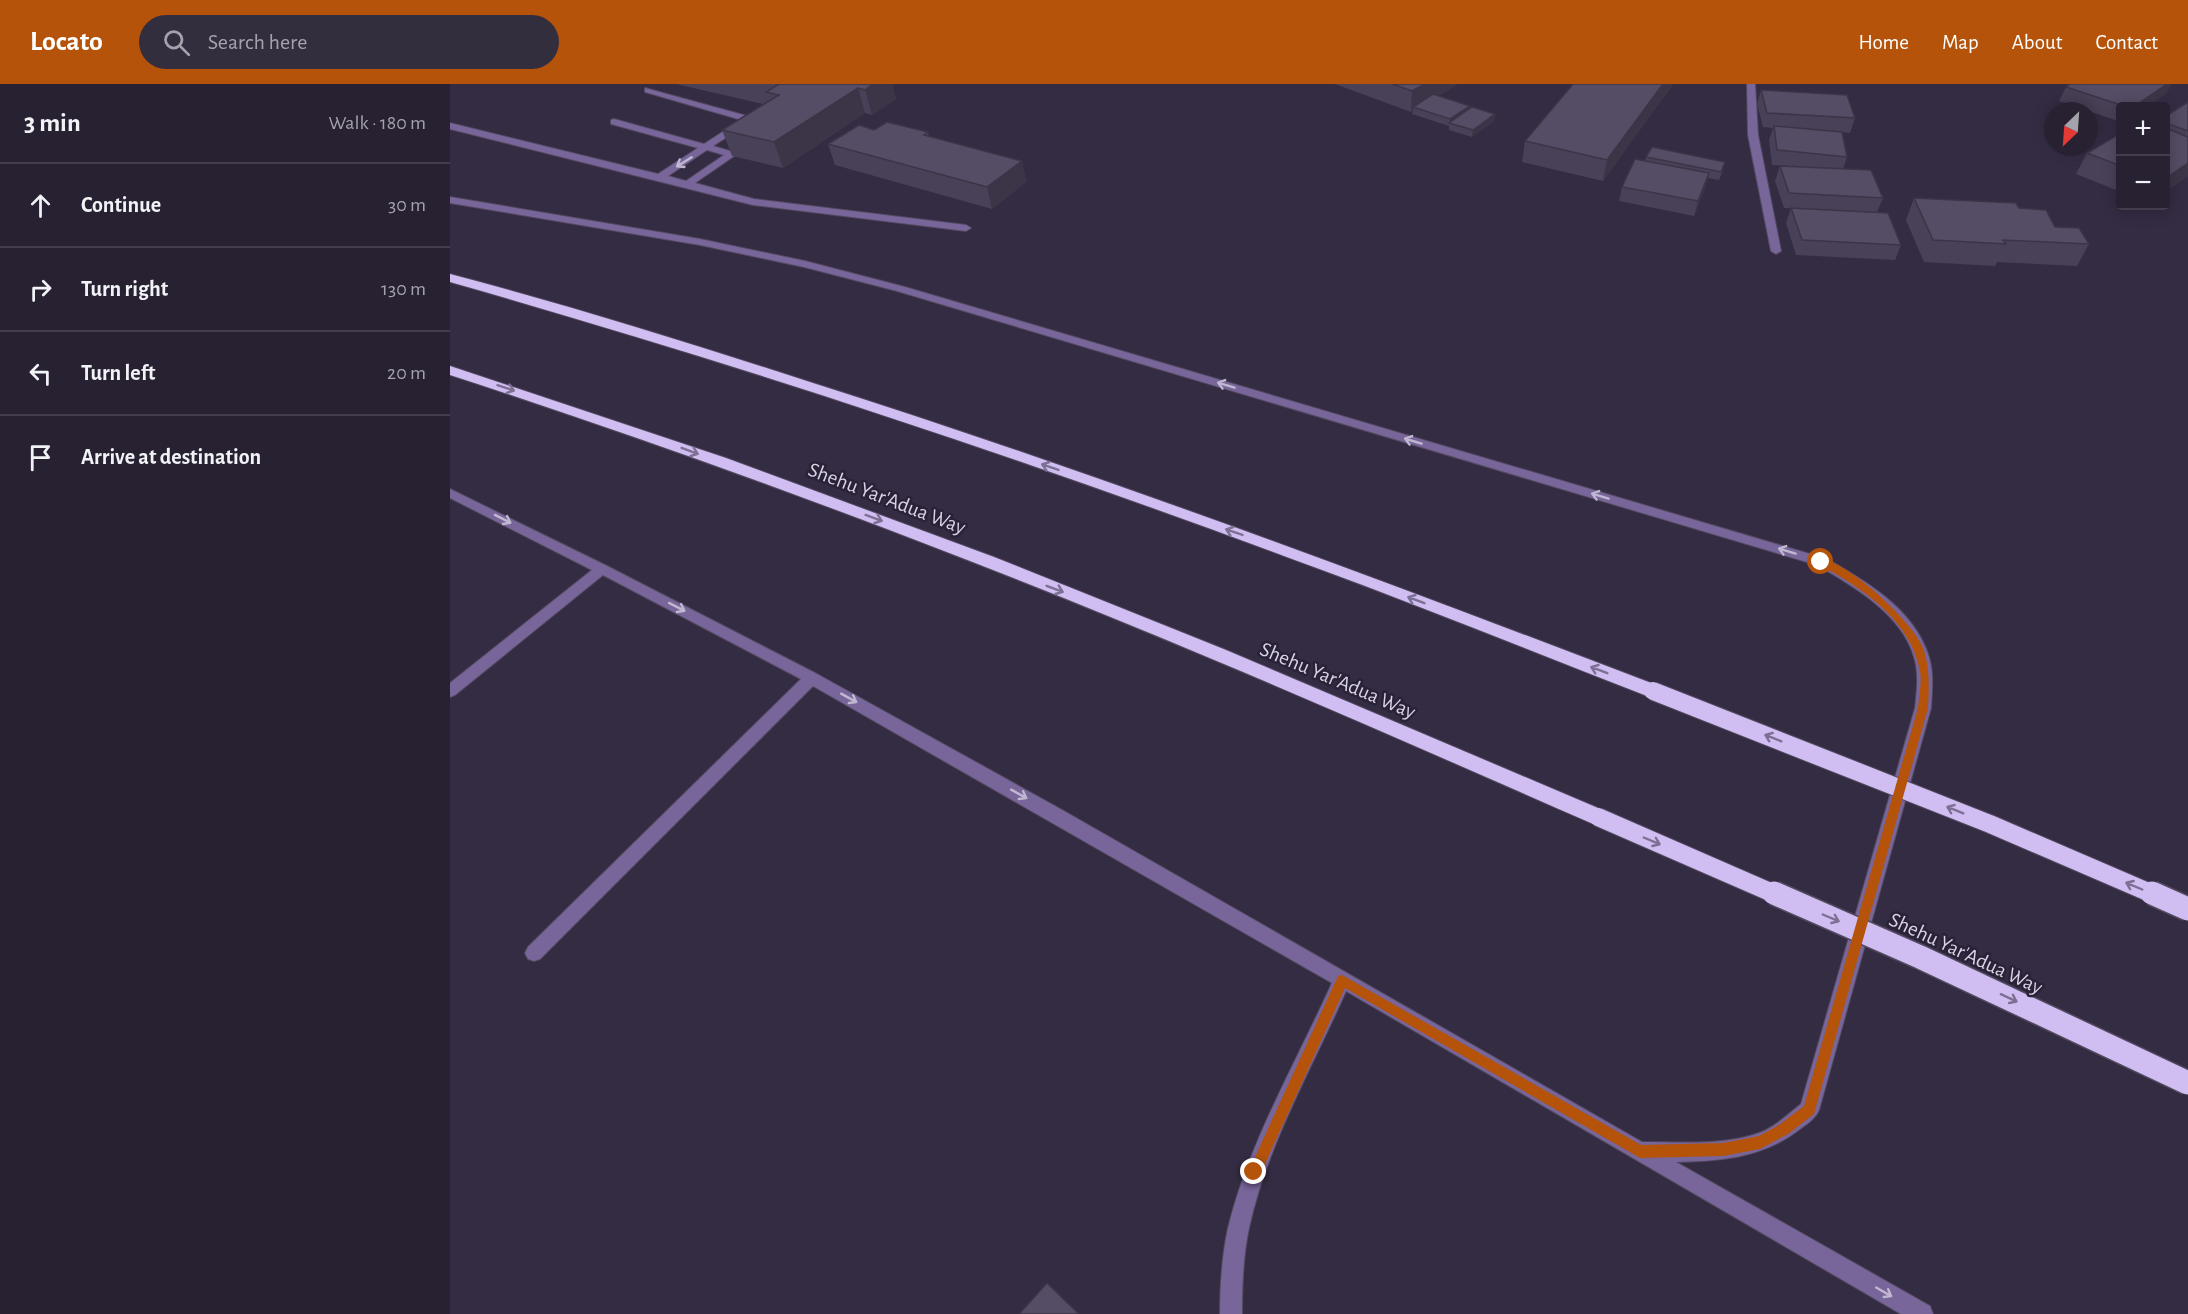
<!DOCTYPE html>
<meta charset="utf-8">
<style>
:root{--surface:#272132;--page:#332e3e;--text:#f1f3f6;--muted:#a4a3ac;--line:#433e4d;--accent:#b45309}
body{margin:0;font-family:"Alegreya Sans",sans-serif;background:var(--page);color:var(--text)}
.controls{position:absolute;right:18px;top:18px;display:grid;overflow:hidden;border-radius:6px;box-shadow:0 3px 15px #0003}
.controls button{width:54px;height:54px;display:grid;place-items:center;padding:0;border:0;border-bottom:2px solid var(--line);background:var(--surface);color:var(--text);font:30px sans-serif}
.compass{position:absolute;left:1594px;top:18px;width:54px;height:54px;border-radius:50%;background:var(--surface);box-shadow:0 3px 15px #0003;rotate:205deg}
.stop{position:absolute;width:18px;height:18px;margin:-14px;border:4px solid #b45309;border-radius:50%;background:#fff}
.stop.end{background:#b45309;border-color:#fff;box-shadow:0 2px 6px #0008}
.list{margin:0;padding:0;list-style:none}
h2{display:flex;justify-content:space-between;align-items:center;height:78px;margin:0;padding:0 24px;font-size:26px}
h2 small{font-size:20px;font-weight:400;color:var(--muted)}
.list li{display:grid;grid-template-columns:39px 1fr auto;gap:18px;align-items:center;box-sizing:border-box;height:84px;padding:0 24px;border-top:2px solid var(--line)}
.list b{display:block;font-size:22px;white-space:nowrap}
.list em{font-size:20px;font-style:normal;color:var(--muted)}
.icon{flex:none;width:33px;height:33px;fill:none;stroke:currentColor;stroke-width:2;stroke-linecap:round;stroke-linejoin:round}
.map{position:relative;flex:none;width:1738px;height:1230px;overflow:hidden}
header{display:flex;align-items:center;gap:36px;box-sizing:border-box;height:84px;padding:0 30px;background:var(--accent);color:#fff}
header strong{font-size:28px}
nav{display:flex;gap:33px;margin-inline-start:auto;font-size:21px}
.search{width:420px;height:54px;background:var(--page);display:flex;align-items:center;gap:15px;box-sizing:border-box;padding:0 21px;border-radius:33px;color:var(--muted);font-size:22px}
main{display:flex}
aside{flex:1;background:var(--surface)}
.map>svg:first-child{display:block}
</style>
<header>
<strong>Locato</strong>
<div class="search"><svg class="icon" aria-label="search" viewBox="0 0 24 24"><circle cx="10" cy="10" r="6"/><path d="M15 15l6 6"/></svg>Search here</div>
<nav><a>Home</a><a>Map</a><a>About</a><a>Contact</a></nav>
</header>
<main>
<aside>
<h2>3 min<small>Walk · 180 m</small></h2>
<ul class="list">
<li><svg class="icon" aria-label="ahead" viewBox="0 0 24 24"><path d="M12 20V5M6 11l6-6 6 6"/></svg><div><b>Continue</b></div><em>30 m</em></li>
<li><svg class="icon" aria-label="right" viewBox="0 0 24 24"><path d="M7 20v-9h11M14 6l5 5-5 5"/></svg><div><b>Turn right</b></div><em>130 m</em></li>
<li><svg class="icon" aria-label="left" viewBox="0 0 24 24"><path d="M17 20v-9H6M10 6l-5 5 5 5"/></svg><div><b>Turn left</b></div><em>20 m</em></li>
<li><svg class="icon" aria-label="arrive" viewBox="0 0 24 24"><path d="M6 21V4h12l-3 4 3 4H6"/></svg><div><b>Arrive at destination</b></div></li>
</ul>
</aside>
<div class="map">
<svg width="1738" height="1230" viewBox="0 0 1738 1230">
<rect width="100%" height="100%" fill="#342c43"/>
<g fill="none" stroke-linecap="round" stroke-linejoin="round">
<defs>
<g id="minor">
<path d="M 1297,0 L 1305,0 L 1308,51 L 1331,167 L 1326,170 L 1321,167 L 1298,51 Z"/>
<path d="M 195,4 L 301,33 L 313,41 L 306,43 L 295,37 L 195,8 Z"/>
<path d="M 164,35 L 254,60 L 288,38 L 294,38 L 294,42 L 263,62 L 280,67 L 294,57 L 300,57 L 300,61 L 245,99 L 304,115 L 516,141 L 521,144 L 516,147 L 303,121 L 0,45 L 0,39 L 208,90 L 248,64 L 161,40 L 161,36 ZM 257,66 L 274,71 L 236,97 L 218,92 Z"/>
<path d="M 0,113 L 250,155 L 355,177 L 455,203 L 1377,475 C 1416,497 1465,526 1479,573 C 1484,590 1482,607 1481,624 L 1369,1026 C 1365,1035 1357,1040 1350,1045 C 1313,1074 1271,1077 1226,1078 L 1480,1222 L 1483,1230 L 1451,1230 L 896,907 C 862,984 817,1061 799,1144 C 793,1172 792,1201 792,1230 L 770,1230 C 770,1201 772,1172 778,1144 C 799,1058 846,979 882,899 L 363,602 L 90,875 L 84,877 L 78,875 L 75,869 L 78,863 L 351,595 L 153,491 L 5,611 L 0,613 L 0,599 L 142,486 L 0,414 L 0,405 L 157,482 L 367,590 L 614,727 L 1192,1058 C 1230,1058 1273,1062 1309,1049 C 1324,1044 1338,1030 1351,1020 L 1465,624 C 1467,607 1469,589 1464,573 C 1452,530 1403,502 1367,481 L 447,207 L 354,183 L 250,161 L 0,119 Z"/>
</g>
<g id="highway">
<path d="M 0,190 C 122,222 243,260 363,299 C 649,390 929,495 1209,602 L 1212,607 L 1209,612 L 1203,614 L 1197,612 C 1086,569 976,524 864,483 C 580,377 292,281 0,198 Z"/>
<path d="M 0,282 L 276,374 L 544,473 L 776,566 L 1155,727 L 1158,733 L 1155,739 L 1148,741 L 1141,739 C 1015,684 889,628 762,575 C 512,470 258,375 0,291 Z"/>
</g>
</defs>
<!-- minor casing -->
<use href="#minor" stroke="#524a60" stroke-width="2"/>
<!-- highway casing -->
<use href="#highway" stroke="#524a60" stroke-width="2"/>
<!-- minor -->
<use href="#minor" fill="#78659a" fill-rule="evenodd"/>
<!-- highway -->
<use href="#highway" fill="#d0bef2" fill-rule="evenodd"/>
<defs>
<g id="highway-bridge-far1">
<path d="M 1203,607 L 1540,740 L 1705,811"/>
<path d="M 1148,733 L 1327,811"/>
</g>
<g id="highway-bridge">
<path d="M 1324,809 L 1470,873 L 1738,999"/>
<path d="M 1702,809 L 1738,825"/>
</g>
</defs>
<!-- highway-bridge-far1 casing -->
<use href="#highway-bridge-far1" stroke="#524a60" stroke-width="20" stroke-linecap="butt"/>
<!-- highway-bridge casing -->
<use href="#highway-bridge" stroke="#524a60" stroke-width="26" stroke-linecap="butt"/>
<!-- highway-bridge-far1 -->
<use href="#highway-bridge-far1" stroke="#d0bef2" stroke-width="18"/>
<!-- highway-bridge -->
<use href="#highway-bridge" stroke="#d0bef2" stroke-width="23"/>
</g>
<!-- wall -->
<g fill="#494157">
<path d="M 226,0 L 442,0 L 446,15 L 422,31 L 415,29 L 333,84 L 282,72 L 272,46 L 313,20 Z"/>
<path d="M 885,0 L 1008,0 L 988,12 L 1020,22 L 1020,24 L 1045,30 L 1044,37 L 1022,53 L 999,46 L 999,42 L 962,30 L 963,27 L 961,28 Z"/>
<path d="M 1123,0 L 1223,0 L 1153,97 L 1072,78 L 1075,57 Z"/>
<path d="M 1616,3 L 1717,9 L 1698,22 L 1671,22 L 1671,38 L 1609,17 Z"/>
<path d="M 1311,6 L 1405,34 L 1400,49 L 1392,48 L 1397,73 L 1393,85 L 1433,114 L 1427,128 L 1451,161 L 1445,176 L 1346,171 L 1336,139 L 1341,124 L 1382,126 L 1334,124 L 1325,97 L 1330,82 L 1339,82 L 1322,81 L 1319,56 L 1323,44 L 1313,43 L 1307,20 Z"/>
<path d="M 1738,18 L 1738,92 L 1716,107 L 1716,32 Z"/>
<path d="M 424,46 L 478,48 L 479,53 L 572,77 L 576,98 L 542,125 L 385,81 L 378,60 Z"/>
<path d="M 1671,49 L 1671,108 L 1626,90 L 1637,69 Z"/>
<path d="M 1196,73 L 1273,86 L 1269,96 L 1258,94 L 1255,104 L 1244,132 L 1169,117 L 1172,103 L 1195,77 Z"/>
<path d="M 1464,114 L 1569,124 L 1639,160 L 1627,182 L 1547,178 L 1545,182 L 1474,178 L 1456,136 Z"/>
</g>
<!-- shaded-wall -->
<g fill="#3c3547">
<path d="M 423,0 L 442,0 L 446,15 L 422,31 L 415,6 Z"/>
<path d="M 975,0 L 1008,0 L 967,24 L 963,23 L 963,27 L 961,28 L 962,7 Z"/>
<path d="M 1213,0 L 1223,0 L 1153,97 L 1157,76 Z"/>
<path d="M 1717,0 L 1721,0 L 1717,9 L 1698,22 L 1685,22 Z"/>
<path d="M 408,4 L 415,29 L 333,84 L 324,58 Z"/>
<path d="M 1020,22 L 1019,29 L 1000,39 L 1000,35 Z"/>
<path d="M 1045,30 L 1044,37 L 1022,53 L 1023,46 Z"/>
<path d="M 572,77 L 576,98 L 542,125 L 537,103 Z"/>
<path d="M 1738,79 L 1738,92 L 1716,107 L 1716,94 Z"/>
<path d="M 1259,89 L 1255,104 L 1244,132 L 1248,117 Z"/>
</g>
<!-- building -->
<g fill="#554c65" stroke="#3c3547" stroke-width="1.5">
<path d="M 327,0 L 423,0 L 415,6 L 408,4 L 324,58 L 272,46 L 329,11 L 316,8 L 329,0 Z"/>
<path d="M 942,0 L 975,0 L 962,7 Z"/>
<path d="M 1123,0 L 1213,0 L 1157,76 L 1075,57 Z"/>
<path d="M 1620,0 L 1717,0 L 1685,22 L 1674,22 L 1616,3 Z"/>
<path d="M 1311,6 L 1397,11 L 1405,34 L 1317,29 Z"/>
<path d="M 983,10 L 1020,22 L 1000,35 L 963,23 Z"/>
<path d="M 1738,18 L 1738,47 L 1716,39 L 1716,32 Z"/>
<path d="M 1022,23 L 1045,30 L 1023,46 L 999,39 Z"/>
<path d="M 437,38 L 478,48 L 474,51 L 572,77 L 537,103 L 378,60 L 409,41 L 424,46 Z"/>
<path d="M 1324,42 L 1392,48 L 1397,73 L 1327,66 Z"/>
<path d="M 1716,44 L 1738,53 L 1738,79 L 1716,94 Z"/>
<path d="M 1671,49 L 1671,82 L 1637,69 Z"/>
<path d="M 1202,63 L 1275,78 L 1271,88 L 1196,73 Z"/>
<path d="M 1185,75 L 1259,89 L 1248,117 L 1172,103 Z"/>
<path d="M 1330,82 L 1421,86 L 1433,114 L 1339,109 Z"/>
<path d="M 1464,114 L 1566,119 L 1569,124 L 1596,126 L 1605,143 L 1629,144 L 1639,160 L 1553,156 L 1556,160 L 1483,156 Z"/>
<path d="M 1341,124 L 1438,129 L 1451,161 L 1352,156 Z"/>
<path d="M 597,1199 L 629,1230 L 569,1230 Z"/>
</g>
<!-- one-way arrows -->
<defs><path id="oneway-shaft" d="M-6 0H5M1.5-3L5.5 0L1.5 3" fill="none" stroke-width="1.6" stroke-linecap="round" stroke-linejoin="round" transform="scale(1.5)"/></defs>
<g stroke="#c0b8d1">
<use href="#oneway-shaft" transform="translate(234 78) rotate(148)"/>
<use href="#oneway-shaft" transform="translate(776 301) rotate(-163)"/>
<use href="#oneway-shaft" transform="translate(963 357) rotate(-163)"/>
<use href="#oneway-shaft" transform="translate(1150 412) rotate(-163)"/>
<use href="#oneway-shaft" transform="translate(53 435) rotate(27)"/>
<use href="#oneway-shaft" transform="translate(1337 467) rotate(-163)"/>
<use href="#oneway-shaft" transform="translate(227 523) rotate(27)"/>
<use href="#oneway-shaft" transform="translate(399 614) rotate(29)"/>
<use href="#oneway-shaft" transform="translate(569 710) rotate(29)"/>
<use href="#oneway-shaft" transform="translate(1434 1208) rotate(30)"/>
</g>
<g stroke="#7d7095">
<use href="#oneway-shaft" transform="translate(56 304) rotate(18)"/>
<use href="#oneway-shaft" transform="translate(240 367) rotate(20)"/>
<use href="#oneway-shaft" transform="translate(600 383) rotate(-161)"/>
<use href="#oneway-shaft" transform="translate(424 434) rotate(20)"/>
<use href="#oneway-shaft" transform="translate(784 448) rotate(-161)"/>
<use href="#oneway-shaft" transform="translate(605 505) rotate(21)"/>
<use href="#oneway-shaft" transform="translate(966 516) rotate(-159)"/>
<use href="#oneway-shaft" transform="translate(1149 586) rotate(-159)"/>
<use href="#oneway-shaft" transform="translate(1323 654) rotate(-158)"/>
<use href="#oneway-shaft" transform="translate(1505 726) rotate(-158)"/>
<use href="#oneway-shaft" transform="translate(1202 757) rotate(23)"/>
<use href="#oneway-shaft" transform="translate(1684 802) rotate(-157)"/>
<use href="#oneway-shaft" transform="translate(1381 834) rotate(23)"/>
<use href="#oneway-shaft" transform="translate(1559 914) rotate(25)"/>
</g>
<!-- route -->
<path fill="#b45309" d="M 1368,475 C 1394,473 1464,539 1473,564 C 1480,584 1479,603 1478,624 L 1364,1030 L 1338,1050 L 1310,1065 L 1273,1072 L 1190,1074 L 895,904 L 809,1093 L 804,1095 L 800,1093 L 798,1088 L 800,1084 L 888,892 L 892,891 L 1191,1061 L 1273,1059 L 1309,1052 L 1329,1041 L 1354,1022 L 1468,624 C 1469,612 1472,598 1470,587 C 1460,535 1412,504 1368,480 Z"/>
<g text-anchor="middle" stroke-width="5" stroke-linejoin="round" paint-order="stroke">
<!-- street labels -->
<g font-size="21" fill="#d8d4e3" stroke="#2a2238">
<text transform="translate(437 414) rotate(21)" y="7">Shehu Yar'Adua Way</text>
<text transform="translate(888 596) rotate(23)" y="7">Shehu Yar'Adua Way</text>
<text transform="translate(1516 869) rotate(25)" y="7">Shehu Yar'Adua Way</text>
</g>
</g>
</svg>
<div class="controls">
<button>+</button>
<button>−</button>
</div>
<svg class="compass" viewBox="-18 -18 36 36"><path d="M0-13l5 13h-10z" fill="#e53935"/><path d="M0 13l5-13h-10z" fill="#a4a3ac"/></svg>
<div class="stop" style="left:1371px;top:478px"></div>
<div class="stop end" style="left:804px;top:1088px"></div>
</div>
</main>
